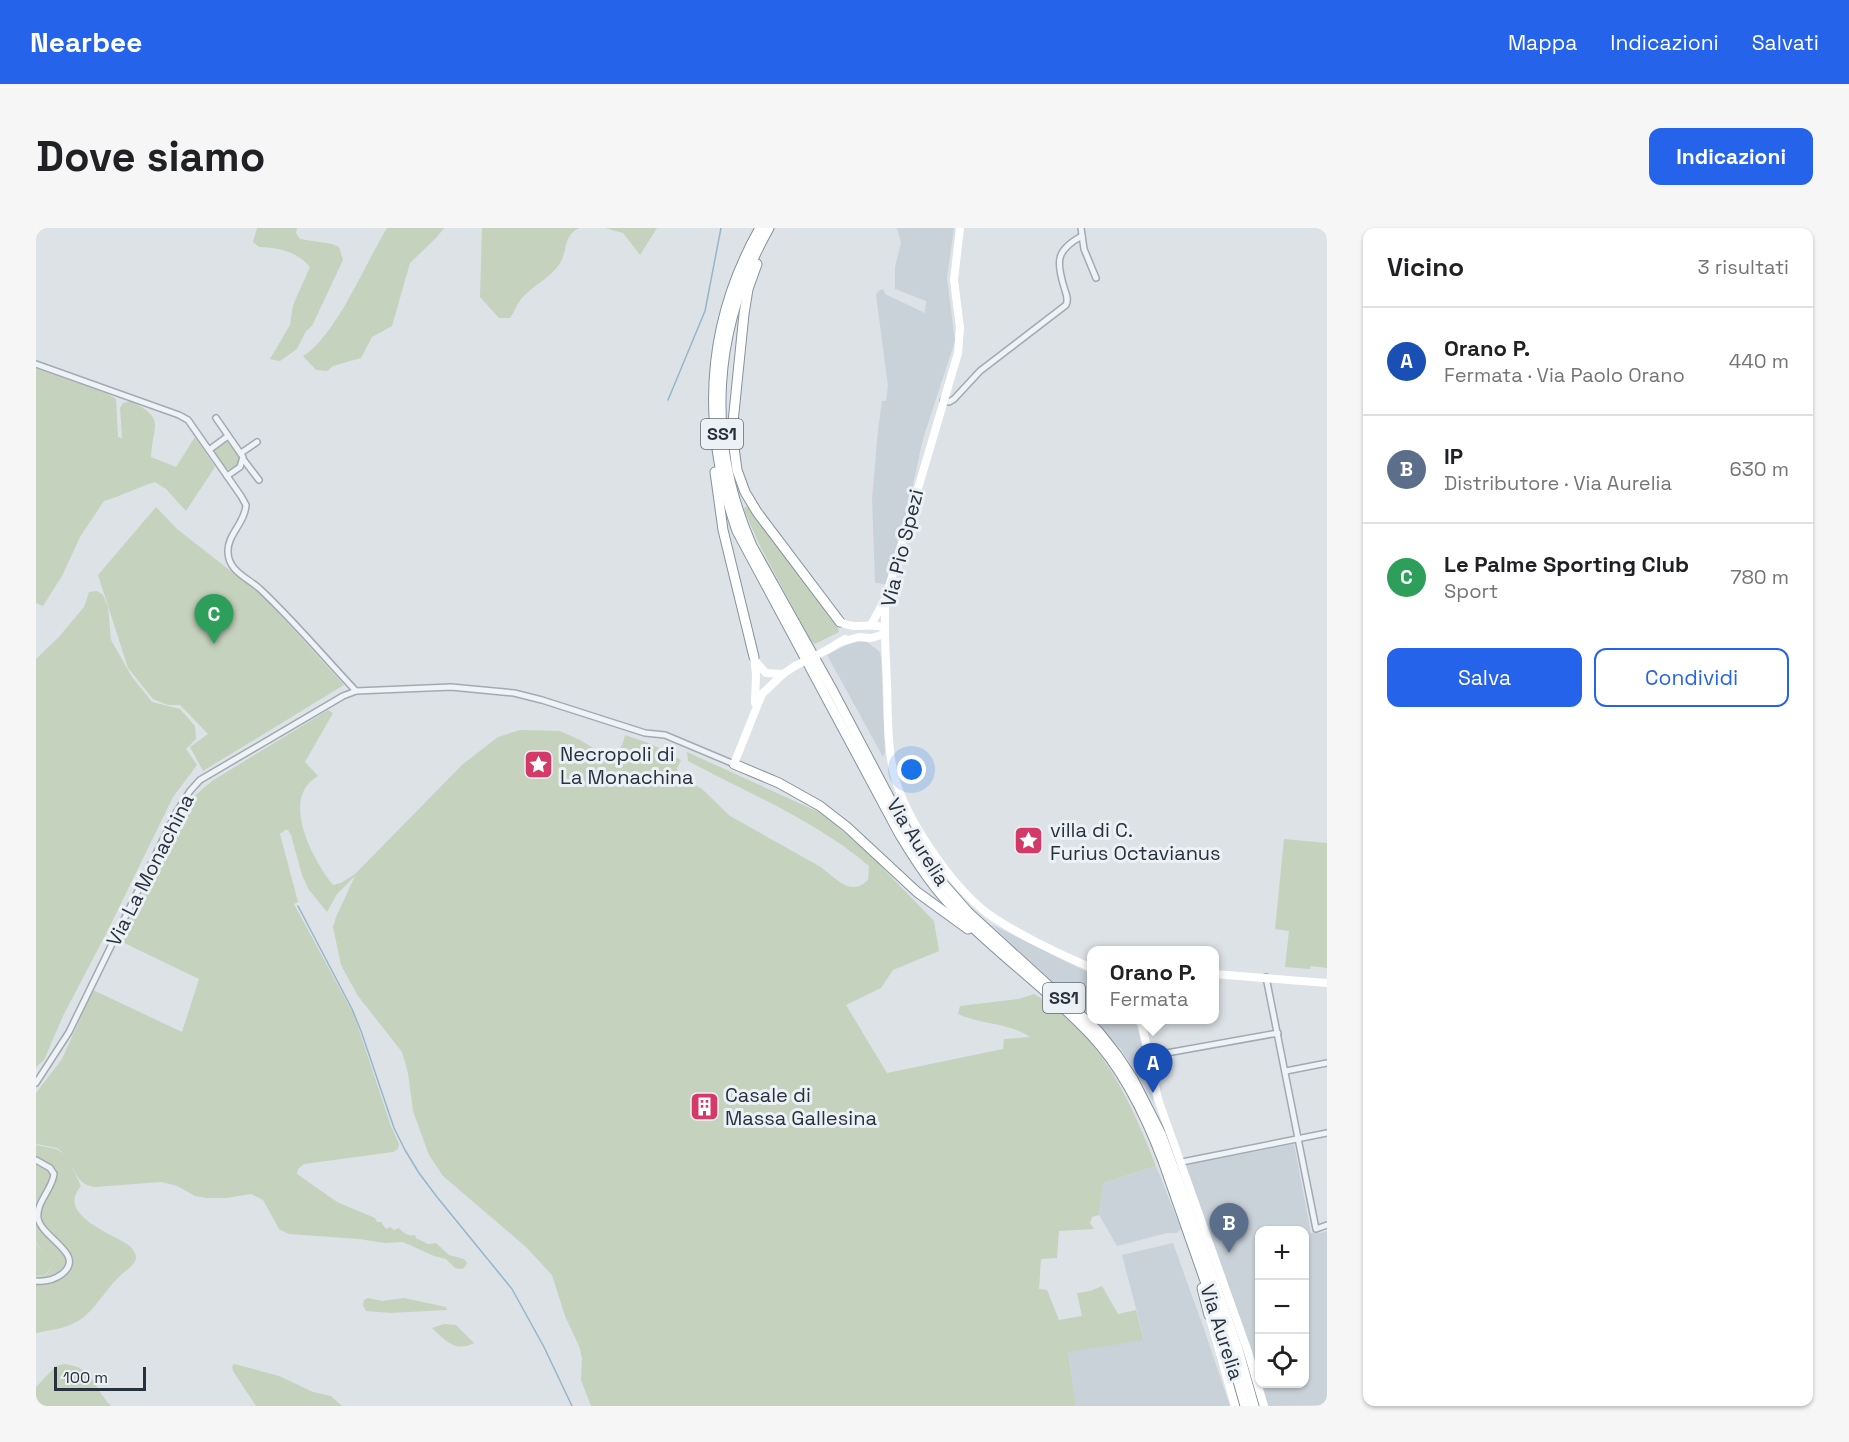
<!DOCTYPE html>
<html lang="it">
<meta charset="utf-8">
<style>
:root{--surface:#fff;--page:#f6f6f6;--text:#202124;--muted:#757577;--line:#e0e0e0;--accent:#2563eb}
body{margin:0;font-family:"Space Grotesk",sans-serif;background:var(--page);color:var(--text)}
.controls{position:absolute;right:18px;bottom:18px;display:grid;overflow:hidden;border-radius:12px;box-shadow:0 2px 4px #0004}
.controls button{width:54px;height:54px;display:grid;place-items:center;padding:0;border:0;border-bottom:2px solid var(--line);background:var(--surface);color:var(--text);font:30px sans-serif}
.scale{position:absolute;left:18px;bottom:15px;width:92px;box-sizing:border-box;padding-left:6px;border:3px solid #26323e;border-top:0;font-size:16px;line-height:21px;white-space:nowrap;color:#26323e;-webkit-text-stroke:4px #ecf1f5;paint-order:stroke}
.you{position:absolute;left:876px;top:542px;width:21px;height:21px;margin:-15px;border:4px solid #fff;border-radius:50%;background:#1a73e8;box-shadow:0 0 0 9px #1a73e833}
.badge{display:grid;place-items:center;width:39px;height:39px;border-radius:50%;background:var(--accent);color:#fff;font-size:20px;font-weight:700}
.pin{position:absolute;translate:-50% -50px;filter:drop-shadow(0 2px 3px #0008)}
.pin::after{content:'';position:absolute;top:32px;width:21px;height:18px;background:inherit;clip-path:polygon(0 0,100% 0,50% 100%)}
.popup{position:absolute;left:1051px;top:718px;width:132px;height:78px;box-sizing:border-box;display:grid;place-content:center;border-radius:12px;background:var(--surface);filter:drop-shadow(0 2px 4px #0005);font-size:20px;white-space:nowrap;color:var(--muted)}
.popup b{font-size:22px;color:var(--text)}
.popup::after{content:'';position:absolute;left:50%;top:100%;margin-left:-12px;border:12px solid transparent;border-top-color:var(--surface)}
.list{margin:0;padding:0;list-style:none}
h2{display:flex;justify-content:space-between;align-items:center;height:78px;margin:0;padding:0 24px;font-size:26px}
h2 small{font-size:20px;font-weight:400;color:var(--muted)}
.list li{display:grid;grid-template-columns:39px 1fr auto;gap:18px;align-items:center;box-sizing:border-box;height:108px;padding:0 24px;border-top:2px solid var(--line)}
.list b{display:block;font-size:22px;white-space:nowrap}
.list p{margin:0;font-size:20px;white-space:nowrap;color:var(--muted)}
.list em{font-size:20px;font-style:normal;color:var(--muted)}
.actions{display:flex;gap:12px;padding:18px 24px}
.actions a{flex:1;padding:14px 0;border:2px solid var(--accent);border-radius:12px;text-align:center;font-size:21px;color:var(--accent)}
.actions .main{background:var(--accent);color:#fff}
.icon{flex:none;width:33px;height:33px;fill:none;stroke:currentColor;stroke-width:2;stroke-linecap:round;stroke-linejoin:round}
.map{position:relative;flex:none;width:1291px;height:1178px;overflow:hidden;border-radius:12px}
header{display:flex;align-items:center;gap:36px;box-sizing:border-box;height:84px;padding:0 30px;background:var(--accent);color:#fff}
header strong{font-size:28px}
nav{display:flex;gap:33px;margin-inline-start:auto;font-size:21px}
.intro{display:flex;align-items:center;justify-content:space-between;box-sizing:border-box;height:144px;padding:0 36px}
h1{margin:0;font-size:42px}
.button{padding:15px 27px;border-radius:12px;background:var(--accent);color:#fff;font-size:21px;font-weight:700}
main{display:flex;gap:36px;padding:0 36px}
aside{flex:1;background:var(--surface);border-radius:12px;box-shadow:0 2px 4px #0004}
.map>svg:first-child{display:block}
</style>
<header>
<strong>Nearbee</strong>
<nav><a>Mappa</a><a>Indicazioni</a><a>Salvati</a></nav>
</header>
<div class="intro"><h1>Dove siamo</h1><a class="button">Indicazioni</a></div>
<main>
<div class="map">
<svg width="1291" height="1178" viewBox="0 0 1291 1178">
<rect width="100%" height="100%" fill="#dde2e7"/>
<!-- built -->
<g fill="#cad2d9" fill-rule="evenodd">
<path d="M 861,0 L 918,0 L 911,50 L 919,113 L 887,211 L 871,284 L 850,356 L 839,355 L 836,271 L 842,202 L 846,173 L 850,173 L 852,158 L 840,67 L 842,63 L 847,61 L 849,66 L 889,85 L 890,73 L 859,61 L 859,39 L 865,15 Z"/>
<path d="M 824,413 L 831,414 L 844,424 L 845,430 L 849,525 L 847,529 L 791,427 L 816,414 Z"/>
<path d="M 955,696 L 1055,746 L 1056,792 L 1099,792 L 1108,825 L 1118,875 L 1085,821 Z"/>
<path d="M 1258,916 L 1275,1005 L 1284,1005 L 1291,1003 L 1291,1177 L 1231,1178 L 1148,942 L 1151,937 ZM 1224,1002 L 1268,1002 L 1268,1156 L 1224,1156 Z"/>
<path d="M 1120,938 L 1145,1001 L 1141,1005 L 1131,1005 L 1081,1018 L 1063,987 L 1067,955 Z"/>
<path d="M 1137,1015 L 1168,1101 L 1194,1178 L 1040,1178 L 1032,1123 L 1108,1111 L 1086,1027 Z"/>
</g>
<!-- green -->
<g fill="#c5d2bd">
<path d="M 221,0 L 261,0 L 260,5 L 264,11 L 296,16 L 303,19 L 307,32 L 276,98 L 270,103 L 261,121 L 244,133 L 234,131 L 254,97 L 257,77 L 274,39 C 260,23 244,20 223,19 L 217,14 Z"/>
<path d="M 351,0 L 408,0 L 400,10 L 374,35 L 356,98 L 336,109 L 325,130 L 297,138 L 291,143 L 280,142 L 267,128 C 300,108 330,34 351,0 Z"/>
<path d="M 446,0 L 543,0 C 527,8 532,22 524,35 C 515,50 497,57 486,70 C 481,76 478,84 474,90 L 463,90 L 444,69 Z"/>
<path d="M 569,0 L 621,0 L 604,27 L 587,5 Z"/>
<path d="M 0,140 L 70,165 L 80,171 L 82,209 L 86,210 L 84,180 L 87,175 L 95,173 C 130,192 117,194 115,229 L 140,239 L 159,209 L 179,239 L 150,283 L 130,261 L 119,254 C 101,259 86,268 68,273 L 44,309 L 26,348 L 7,378 L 0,375 Z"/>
<path d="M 189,214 L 194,214 L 205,230 L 202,237 L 194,242 C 187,240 178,228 179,220 Z"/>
<path d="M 120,279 L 141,301 L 228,369 L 308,457 L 167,543 L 154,519 L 172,506 L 144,477 L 132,477 L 117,471 L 92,440 L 62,347 Z"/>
<path d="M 709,279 L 713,279 L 802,400 L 803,404 L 779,416 L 775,413 L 725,320 L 708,282 Z"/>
<path d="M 61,363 L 67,367 L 72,379 L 75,412 L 96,449 L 116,474 L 144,481 L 159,498 L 160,511 L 150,521 L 161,537 L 137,569 L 72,702 L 27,788 L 8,832 L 0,839 L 0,431 L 23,409 L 48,379 L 53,364 Z"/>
<path d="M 292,482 L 297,485 L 269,534 L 282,548 C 243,570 277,632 297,657 L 305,655 L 319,646 L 427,536 L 462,509 L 484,502 L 524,503 L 544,512 L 567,526 C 582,526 586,521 589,507 L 615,516 L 645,532 L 641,540 L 642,547 L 666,561 L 694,588 L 783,638 C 800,649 813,670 832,652 L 833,638 C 780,593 714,566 652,533 L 651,524 L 787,586 L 832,625 L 898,693 L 903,723 L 857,742 L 845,760 L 810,777 L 851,845 L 967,821 L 968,811 L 994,809 C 972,794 945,797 922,786 L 924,778 L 983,771 L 998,766 C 1063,803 1094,871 1120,938 L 1067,955 L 1063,987 L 1056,989 L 1054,995 L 1058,1001 L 1023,1003 L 1021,1030 L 1005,1031 L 1003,1061 L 1011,1062 L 1023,1092 L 1046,1088 L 1041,1065 L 1054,1063 L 1066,1058 L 1082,1086 L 1100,1082 L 1108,1112 L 1032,1124 L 1040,1178 L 555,1178 L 545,1152 L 546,1130 L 543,1118 L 529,1088 L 516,1047 L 490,1019 L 407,948 L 393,927 L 377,883 L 372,845 L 366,824 L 322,768 L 305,737 L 297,699 L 300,689 L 319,648 L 301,666 L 291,684 L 273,662 L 266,647 L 255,607 L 252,602 L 249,602 L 244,606 L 262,674 L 258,676 L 318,787 L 355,898 L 363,916 L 362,921 L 357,924 L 268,936 L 262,941 L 261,946 L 301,974 L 339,990 L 341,994 L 345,994 L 350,1001 L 354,999 L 358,1002 L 363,1000 C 368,1006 372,1008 379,1007 L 380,1010 L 392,1016 L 400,1015 L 413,1027 L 428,1031 L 431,1035 L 428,1040 L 424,1041 L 419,1040 L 410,1031 L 398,1028 L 367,1014 L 349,1015 L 323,1011 L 253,1006 L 243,1001 L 227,972 L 215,966 L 190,970 L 171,970 L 159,968 L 141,958 L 125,954 L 59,959 C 43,957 40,946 33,933 L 45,958 C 19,987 77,1006 94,1018 C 97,1022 100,1025 100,1030 C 99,1037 90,1042 85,1047 C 69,1061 59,1084 40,1094 C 29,1101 13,1102 0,1105 L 0,1049 L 10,1047 L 17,1037 L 9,1047 L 0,1048 L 0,1015 L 8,1026 L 0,1014 L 0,917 L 20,921 L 29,926 L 21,920 L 0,916 L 0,865 L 26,831 L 57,762 L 146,804 L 163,751 L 82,712 L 155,571 L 176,553 Z"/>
<path d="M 1248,611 L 1291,615 L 1291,740 L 1275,738 L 1274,741 L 1249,739 L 1253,703 L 1239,701 Z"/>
<path d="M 332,1070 L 346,1073 L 368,1070 L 410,1079 L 411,1082 L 355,1085 L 330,1083 L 327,1077 L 328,1072 Z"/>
<path d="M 408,1096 L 420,1097 L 438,1115 C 419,1125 409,1112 396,1100 Z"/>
<path d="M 28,1136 C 59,1139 56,1159 75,1178 L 0,1178 L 0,1159 L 20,1138 Z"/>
<path d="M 198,1136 L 243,1148 L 277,1164 L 295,1168 L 306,1178 L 220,1178 L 197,1143 L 196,1139 Z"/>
</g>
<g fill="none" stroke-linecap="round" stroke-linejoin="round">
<!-- stream -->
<g stroke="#95b6ca" stroke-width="1.5">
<path d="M 632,172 L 669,83 L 685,0"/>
<path d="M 262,678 L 316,781 L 325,803 L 358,900 L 369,922 L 383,945 L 401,969 L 476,1061 L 508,1119 L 536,1178"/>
</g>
<defs>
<g id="street">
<path d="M 1045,0 L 1048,21 L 1060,50"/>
<path d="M 0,136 L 143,187 L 152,192 L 205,268 L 210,277 C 209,295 191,307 192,324 C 192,343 212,350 224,361 C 258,393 288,429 320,463"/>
<path d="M 907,173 L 913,174 L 918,171 L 944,143 L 1030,77 C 1033,71 1030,66 1028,59 C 1020,33 1020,22 1046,8"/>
<path d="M 180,190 L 207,229 L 204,239 L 191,248"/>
<path d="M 173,222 L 192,208"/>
<path d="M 205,225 L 221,214"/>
<path d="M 207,231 L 223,252"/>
<path d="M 1230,749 L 1280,1001 L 1291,997"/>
<path d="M 1114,828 L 1242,805"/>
<path d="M 1250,843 L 1291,835"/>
<path d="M 0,855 L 33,804 L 140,585 L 154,563 L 164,552 L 307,468 L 320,463 L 415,459 L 478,465 L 506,472 L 609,505 L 629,507 L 698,536"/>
<path d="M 0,932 L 14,940 L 18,946 C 16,962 0,974 2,990 C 5,1010 51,1026 26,1046 C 18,1052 10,1054 0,1053"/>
<path d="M 1146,934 L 1291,905"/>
</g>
<g id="highway">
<path d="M 724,0 C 669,97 665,199 701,303 L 864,607 C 881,635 898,661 921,684 C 963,727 1014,763 1055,807 C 1088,842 1110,888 1127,933 L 1194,1124 L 1209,1178"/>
<path d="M 733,0 C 676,101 669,211 716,318 L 797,463 L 872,605 L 897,644 L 932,684 L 1062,803 L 1081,827 L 1097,851 L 1125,906 L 1148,968 L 1202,1121 L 1218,1178"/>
<path d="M 721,36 L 712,61 L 708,86 L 696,204 L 701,242 L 709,264 L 721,284 L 804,394"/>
<path d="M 679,244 L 687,302 L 718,429"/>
<path d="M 698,536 L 743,555 L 784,578 L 811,599 L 881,664 L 932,701"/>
<path d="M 1166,1060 L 1173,1087"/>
</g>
</defs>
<!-- street casing -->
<use href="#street" stroke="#a2aab1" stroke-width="8"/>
<!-- highway casing -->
<use href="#highway" stroke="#83929f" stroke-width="11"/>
<!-- street -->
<use href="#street" stroke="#eff2f6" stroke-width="5"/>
<!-- secondary -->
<g stroke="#fff" stroke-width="8">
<path d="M 924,0 L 918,52 L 924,100 L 922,125 L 850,369 C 847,398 850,427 851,456 C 852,484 851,514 857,542 C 867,588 914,656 951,685 C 977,704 1025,727 1056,740"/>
<path d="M 804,394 C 821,403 833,393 849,400"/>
<path d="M 835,397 L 848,373"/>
<path d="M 805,414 L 823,409 L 835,410 L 849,406"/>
<path d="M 791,422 L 809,411"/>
<path d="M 718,429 L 720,446 L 719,475"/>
<path d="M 720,434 L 730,445 L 747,446"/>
<path d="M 698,536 L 726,466 L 747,446 L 759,438"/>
<path d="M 1178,746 L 1291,755"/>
<path d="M 1105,792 L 1122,871 L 1212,1124 L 1228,1178"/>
<path d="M 1173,1087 L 1199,1178"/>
</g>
<!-- highway -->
<use href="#highway" stroke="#fff" stroke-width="9"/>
<!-- secondary-bridge -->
<path stroke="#fff" stroke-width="8" d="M 759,438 L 791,422"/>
</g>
<!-- icons -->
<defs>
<symbol id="sight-square" viewBox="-11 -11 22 22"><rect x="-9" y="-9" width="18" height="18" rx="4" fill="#d43a68" stroke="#ecf1f5"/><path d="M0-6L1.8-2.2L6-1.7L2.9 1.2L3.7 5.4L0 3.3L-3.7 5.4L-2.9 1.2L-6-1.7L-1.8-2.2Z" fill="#fff"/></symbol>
<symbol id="building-square" viewBox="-11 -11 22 22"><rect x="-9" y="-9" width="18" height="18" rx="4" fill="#d43a68" stroke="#ecf1f5"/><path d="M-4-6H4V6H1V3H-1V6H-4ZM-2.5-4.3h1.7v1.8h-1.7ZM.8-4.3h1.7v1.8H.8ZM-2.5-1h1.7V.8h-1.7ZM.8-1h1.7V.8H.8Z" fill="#fff"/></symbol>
</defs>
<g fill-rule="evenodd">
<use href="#sight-square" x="486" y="520" width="33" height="33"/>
<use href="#sight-square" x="976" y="596" width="33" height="33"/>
<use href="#building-square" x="652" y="862" width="33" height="33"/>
</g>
<g text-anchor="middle" stroke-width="6" stroke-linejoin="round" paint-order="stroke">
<!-- shield labels -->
<g fill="#ecf1f5" stroke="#616b75" stroke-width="1.5">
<rect x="665" y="191" width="42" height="30" rx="4.5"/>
<rect x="1007" y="755" width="42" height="30" rx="4.5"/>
</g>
<g font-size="18" font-weight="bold" fill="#26323e">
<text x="686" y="212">SS1</text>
<text x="1028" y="776">SS1</text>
</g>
<!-- street labels -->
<g font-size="20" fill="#26323e" stroke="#ecf1f5">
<text transform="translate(866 320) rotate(-76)" y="7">Via Pio Spezi</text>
<text transform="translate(882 614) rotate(58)" y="7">Via Aurelia</text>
<text transform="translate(114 642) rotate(-63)" y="7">Via La Monachina</text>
<text transform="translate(1186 1104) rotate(72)" y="7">Via Aurelia</text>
</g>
<!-- poi labels -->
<g font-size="20" fill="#26323e" stroke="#ecf1f5" text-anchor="start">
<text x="524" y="533">Necropoli di<tspan x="524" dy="23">La Monachina</tspan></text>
<text x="1014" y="609">villa di C.<tspan x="1014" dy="23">Furius Octavianus</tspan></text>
<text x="689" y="874">Casale di<tspan x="689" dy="23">Massa Gallesina</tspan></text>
</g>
</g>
</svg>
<div class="controls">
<button>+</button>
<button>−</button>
<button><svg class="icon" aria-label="locate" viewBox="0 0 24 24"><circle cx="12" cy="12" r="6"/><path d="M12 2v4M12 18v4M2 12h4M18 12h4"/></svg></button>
</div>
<div class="scale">100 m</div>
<div class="you"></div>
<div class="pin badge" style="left:1117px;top:865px;background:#1a4fb4">A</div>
<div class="popup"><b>Orano P.</b>Fermata</div>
<div class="pin badge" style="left:1193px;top:1025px;background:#5c6f8a">B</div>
<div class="pin badge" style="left:178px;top:416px;background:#2e9e5b">C</div>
</div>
<aside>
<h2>Vicino<small>3 risultati</small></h2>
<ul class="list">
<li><span class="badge" style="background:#1a4fb4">A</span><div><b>Orano P.</b><p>Fermata · Via Paolo Orano</p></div><em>440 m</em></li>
<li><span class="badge" style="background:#5c6f8a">B</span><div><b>IP</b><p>Distributore · Via Aurelia</p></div><em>630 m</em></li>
<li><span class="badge" style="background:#2e9e5b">C</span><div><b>Le Palme Sporting Club</b><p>Sport</p></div><em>780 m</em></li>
</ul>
<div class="actions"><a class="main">Salva</a><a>Condividi</a></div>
</aside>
</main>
